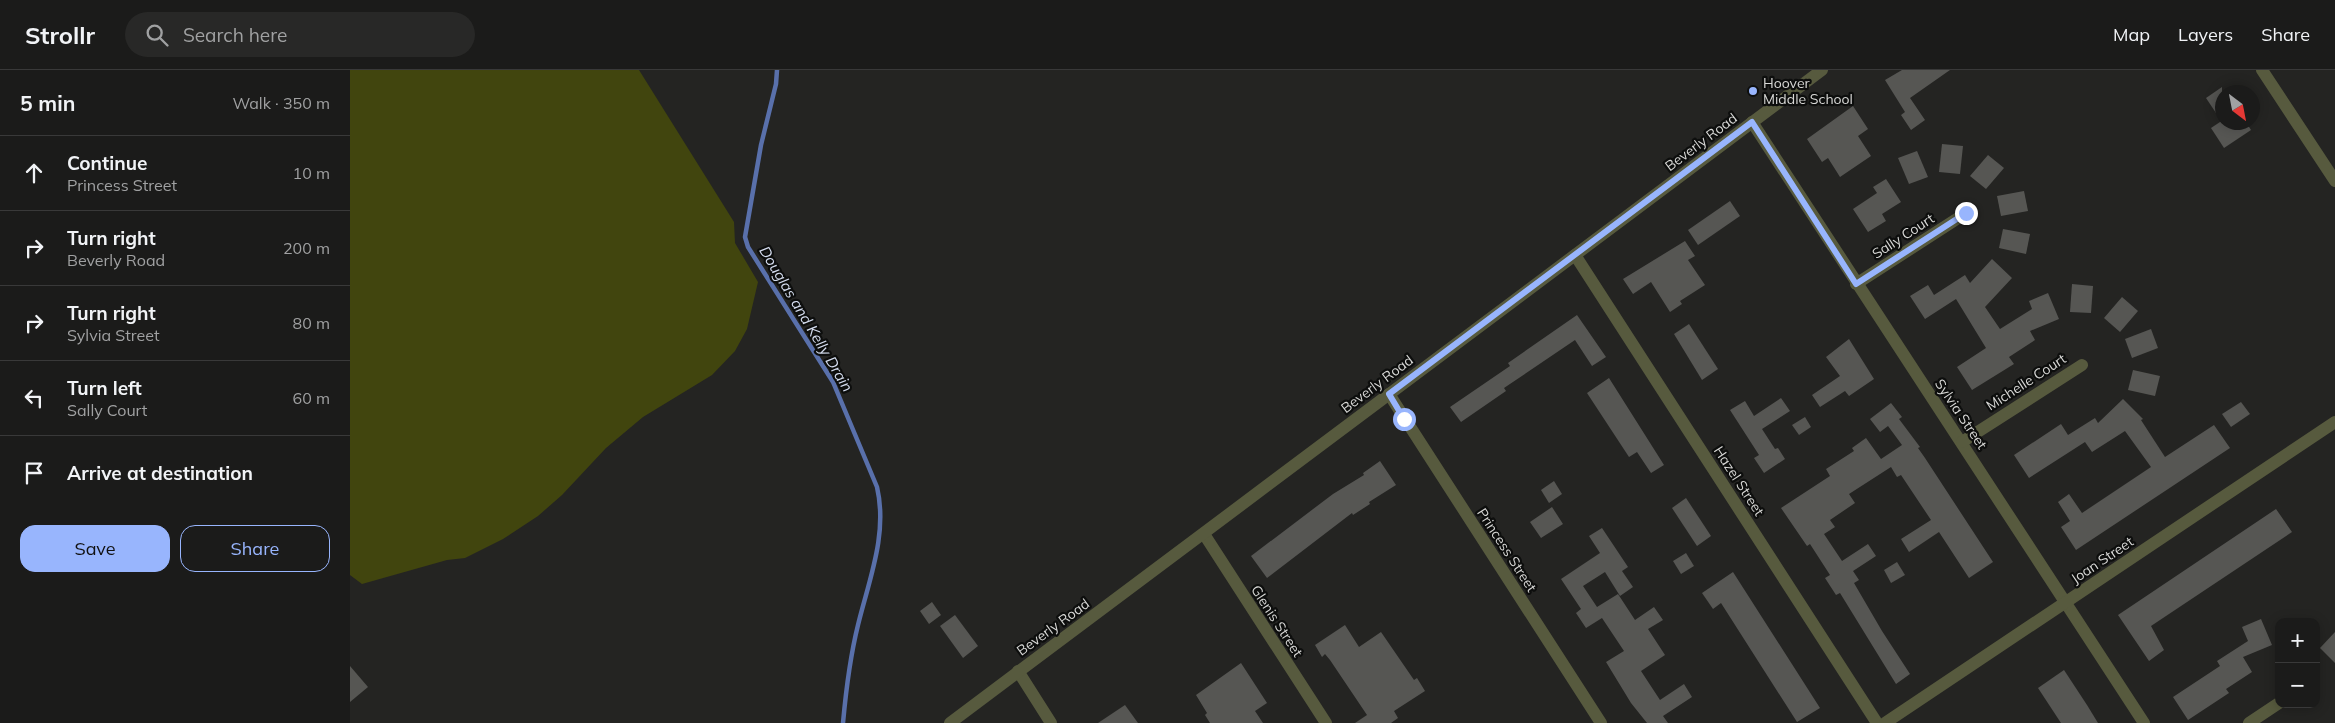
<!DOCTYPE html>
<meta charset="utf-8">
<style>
:root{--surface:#1b1b1a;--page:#282827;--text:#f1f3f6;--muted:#a0a1a2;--line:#393939;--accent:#98b5fd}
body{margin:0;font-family:Mulish,sans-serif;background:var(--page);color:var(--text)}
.controls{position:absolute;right:15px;bottom:15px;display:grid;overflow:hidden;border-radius:10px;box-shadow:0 2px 12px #0003}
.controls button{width:45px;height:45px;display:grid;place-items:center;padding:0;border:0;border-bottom:1px solid var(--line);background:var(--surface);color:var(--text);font:25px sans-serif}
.compass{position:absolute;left:1865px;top:15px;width:45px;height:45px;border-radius:50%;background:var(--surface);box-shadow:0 2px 12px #0003;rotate:148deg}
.stop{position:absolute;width:15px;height:15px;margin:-11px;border:4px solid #98b5fd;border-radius:50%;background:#fff}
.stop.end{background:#98b5fd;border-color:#fff;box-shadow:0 1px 5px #0008}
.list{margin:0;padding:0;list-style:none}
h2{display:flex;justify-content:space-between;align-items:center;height:65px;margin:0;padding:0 20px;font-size:21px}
h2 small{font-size:16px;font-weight:400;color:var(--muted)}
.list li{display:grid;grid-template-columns:32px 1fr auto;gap:15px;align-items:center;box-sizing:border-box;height:75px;padding:0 20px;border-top:1px solid var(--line)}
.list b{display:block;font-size:19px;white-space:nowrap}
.list p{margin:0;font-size:16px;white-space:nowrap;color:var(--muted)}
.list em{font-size:16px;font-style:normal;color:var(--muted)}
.actions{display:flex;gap:10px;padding:15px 20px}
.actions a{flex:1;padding:11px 0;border:1px solid var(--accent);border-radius:15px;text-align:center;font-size:18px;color:var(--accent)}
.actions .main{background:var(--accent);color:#111}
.icon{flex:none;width:28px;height:28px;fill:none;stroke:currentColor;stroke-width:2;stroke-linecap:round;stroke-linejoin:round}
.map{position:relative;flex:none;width:1985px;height:653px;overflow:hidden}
header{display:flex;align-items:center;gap:30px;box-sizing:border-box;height:70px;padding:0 25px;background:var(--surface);border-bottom:1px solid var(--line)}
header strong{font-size:24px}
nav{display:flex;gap:28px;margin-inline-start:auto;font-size:18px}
.search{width:350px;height:45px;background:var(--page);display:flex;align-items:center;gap:12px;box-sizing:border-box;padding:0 18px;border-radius:28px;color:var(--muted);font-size:19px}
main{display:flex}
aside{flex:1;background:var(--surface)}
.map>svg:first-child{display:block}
</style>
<header>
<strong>Strollr</strong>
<div class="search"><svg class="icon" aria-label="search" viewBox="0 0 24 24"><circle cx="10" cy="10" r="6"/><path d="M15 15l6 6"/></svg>Search here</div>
<nav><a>Map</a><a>Layers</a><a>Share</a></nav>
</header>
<main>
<aside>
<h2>5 min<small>Walk · 350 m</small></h2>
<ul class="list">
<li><svg class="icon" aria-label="ahead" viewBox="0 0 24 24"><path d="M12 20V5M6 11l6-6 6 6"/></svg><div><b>Continue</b><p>Princess Street</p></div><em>10 m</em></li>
<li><svg class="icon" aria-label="right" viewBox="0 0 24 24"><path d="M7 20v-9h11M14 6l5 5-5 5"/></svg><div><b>Turn right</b><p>Beverly Road</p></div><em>200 m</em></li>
<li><svg class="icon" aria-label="right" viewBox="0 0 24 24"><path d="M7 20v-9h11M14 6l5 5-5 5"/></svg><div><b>Turn right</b><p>Sylvia Street</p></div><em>80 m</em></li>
<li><svg class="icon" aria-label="left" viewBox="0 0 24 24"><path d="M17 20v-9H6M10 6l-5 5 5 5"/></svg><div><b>Turn left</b><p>Sally Court</p></div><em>60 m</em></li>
<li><svg class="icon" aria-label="arrive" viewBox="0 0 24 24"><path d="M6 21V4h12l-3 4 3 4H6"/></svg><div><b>Arrive at destination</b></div></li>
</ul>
<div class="actions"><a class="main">Save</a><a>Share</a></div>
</aside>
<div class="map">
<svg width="1985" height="653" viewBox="0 0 1985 653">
<rect width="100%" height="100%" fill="#242422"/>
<!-- green -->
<path fill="#41450e" d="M 0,0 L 289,0 L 384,152 L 385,173 L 408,212 L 397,259 L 385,281 L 362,305 L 293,347 L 256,378 L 212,425 L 188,446 L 153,469 L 115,488 L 97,490 L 12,514 L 0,505 Z"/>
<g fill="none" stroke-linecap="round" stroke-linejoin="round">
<!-- stream -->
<path stroke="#5970ab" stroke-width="4.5" d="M 427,0 L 426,14 L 411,75 L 395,167 L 398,177 L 483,312 L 527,417 C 538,464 519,510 508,555 C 500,587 496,620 493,653"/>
</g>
<!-- building -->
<g fill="#565653">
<path d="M 1552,0 L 1600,0 L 1560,28 L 1575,50 L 1561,60 L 1551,45 L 1555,42 L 1535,10 Z"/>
<path d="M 1872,17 L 1872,52 L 1856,28 Z"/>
<path d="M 1503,36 L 1518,59 L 1508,66 L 1521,86 L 1490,107 L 1478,88 L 1472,92 L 1457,69 Z"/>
<path d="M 1870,52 L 1896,52 L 1901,60 L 1874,78 L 1861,58 Z"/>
<path d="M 1592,74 L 1613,76 L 1610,104 L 1589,102 Z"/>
<path d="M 1567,81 L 1578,107 L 1559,114 L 1548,88 Z"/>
<path d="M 1638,85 L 1654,98 L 1636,119 L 1620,106 Z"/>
<path d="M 1536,109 L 1551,132 L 1532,144 L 1536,151 L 1518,162 L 1503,139 L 1527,123 L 1523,117 Z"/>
<path d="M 1674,121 L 1678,141 L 1651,146 L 1647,126 Z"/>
<path d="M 1380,131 L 1390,146 L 1348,175 L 1338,160 Z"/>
<path d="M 1653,159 L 1680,164 L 1676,184 L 1649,178 Z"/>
<path d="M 1335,171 L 1345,186 L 1338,190 L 1355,215 L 1330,231 L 1332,234 L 1320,242 L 1301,212 L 1283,224 L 1273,209 Z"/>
<path d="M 1642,189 L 1662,208 L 1635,237 L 1650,259 L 1682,239 L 1679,231 L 1698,223 L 1709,249 L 1680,261 L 1685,270 L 1659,287 L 1664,294 L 1622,320 L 1607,297 L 1636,278 L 1606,229 L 1575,249 L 1560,226 L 1578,215 L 1584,225 L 1615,205 L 1620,213 Z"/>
<path d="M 1722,214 L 1743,216 L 1741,243 L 1720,242 Z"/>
<path d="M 1772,227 L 1788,241 L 1770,262 L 1754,248 Z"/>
<path d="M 1227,245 L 1256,287 L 1242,296 L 1225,270 L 1154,318 L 1156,321 L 1111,352 L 1100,337 L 1160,296 L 1158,293 Z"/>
<path d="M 1339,254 L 1368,299 L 1352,310 L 1324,264 Z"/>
<path d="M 1801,259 L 1808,278 L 1782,288 L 1775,269 Z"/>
<path d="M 1499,269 L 1524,309 L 1499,326 L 1495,321 L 1470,337 L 1462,325 L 1490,306 L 1476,287 Z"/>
<path d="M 1783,300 L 1810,306 L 1805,326 L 1778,320 Z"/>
<path d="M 1259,308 L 1314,395 L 1301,403 L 1287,382 L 1279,387 L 1237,323 Z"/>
<path d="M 1431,328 L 1440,341 L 1412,359 L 1425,379 L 1428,378 L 1435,389 L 1414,403 L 1404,388 L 1409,385 L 1380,340 L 1395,331 L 1404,346 Z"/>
<path d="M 1773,329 L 1793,349 L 1791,350 L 1815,387 L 1864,355 L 1880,378 L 1726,480 L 1711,457 L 1720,451 L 1708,432 L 1719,424 L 1732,443 L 1801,397 L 1775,361 L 1742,382 L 1735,372 L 1679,408 L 1664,385 L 1711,354 L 1718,365 L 1745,348 L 1748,353 Z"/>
<path d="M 1891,332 L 1900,344 L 1881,357 L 1872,344 Z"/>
<path d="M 1541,333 L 1552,347 L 1549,349 L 1570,377 L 1568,378 L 1575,388 L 1643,492 L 1619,508 L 1589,462 L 1559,482 L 1551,469 L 1581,450 L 1551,405 L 1547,407 L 1541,397 L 1499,424 L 1505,433 L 1480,450 L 1485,457 L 1474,464 L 1492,491 L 1518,474 L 1526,486 L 1503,501 L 1509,510 L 1504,513 L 1532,561 L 1560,604 L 1546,614 L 1490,523 L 1486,525 L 1475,508 L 1480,505 L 1460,474 L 1457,476 L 1431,438 L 1480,406 L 1476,399 L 1504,381 L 1502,378 L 1516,368 L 1531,389 L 1552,375 L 1538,356 L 1530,362 L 1520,349 Z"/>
<path d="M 1455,347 L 1461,357 L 1449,365 L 1442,355 Z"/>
<path d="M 1030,391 L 1046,415 L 1019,432 L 1020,434 L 1003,445 L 1002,443 L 917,508 L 901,486 L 983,424 L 1014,405 L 1013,403 Z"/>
<path d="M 1204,411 L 1212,424 L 1199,433 L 1191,420 Z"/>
<path d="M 1336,428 L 1361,466 L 1347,476 L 1322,438 Z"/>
<path d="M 1202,437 L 1213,454 L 1191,468 L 1180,452 Z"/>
<path d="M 1926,439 L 1942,462 L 1801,556 L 1814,580 L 1799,591 L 1768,545 Z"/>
<path d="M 1252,458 L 1278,497 L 1272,501 L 1283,517 L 1270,526 L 1255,502 L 1233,516 L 1247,537 L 1268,524 L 1285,550 L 1304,537 L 1313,550 L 1298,559 L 1315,585 L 1291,601 L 1310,630 L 1334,614 L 1342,627 L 1313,646 L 1318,653 L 1297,653 L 1281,633 L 1256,592 L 1274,581 L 1252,548 L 1236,558 L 1226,543 L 1231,539 L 1211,509 L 1250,483 L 1239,466 Z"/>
<path d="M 1336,483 L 1344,496 L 1331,504 L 1323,491 Z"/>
<path d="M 1547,492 L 1555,505 L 1541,513 L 1534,500 Z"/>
<path d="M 1383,502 L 1470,638 L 1447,652 L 1371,533 L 1363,539 L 1352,523 Z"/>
<path d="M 582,532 L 591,545 L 579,554 L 570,541 Z"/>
<path d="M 605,545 L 628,576 L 613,588 L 590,556 Z"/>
<path d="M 1911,549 L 1922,575 L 1893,587 L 1902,602 L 1876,619 L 1879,623 L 1838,650 L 1823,627 L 1870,596 L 1867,591 L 1898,571 L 1892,557 Z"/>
<path d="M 995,555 L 1009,577 L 1031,562 L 1064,610 L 1067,608 L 1075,621 L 1044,641 L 1048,648 L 1041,653 L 1005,653 L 1017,645 L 980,590 L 975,584 L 972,587 L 965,575 Z"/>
<path d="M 1985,562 L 1985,593 L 1970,578 Z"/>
<path d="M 891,593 L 917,633 L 905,641 L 913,653 L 860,653 L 855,645 L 857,643 L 846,625 Z"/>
<path d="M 0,596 L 18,617 L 0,632 Z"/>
<path d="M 1714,600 L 1737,635 L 1748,653 L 1711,653 L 1688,618 Z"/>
<path d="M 775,635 L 788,653 L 748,653 Z"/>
</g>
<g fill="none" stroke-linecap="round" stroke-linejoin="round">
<!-- street -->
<g stroke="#575a3e" stroke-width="12">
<path d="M 1912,0 L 1985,111"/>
<path d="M 1402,52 L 1794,653"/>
<path d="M 1225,185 L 1527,653"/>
<path d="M 1506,214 L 1616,143"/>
<path d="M 1039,324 L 1251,653"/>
<path d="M 1612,372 L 1732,295"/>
<path d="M 854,464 L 976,653"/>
<path d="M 668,601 L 701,653"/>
<path d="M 600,653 L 1472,0"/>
<path d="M 1535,653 L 1985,352"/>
<path d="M 1899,653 L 1929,633"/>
</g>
</g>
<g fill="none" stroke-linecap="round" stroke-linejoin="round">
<!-- route -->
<path stroke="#98b5fd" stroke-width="6" d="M 1054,349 L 1039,324 L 1402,52 L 1506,214 L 1616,143"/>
</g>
<!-- markers -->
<circle fill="#98b5fd" stroke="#0d0e0d" stroke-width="2" cx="1403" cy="21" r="5"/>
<g text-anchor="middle" stroke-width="4.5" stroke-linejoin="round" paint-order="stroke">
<!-- poi labels -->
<g font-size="14" fill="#d8d8d6" stroke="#0d0e0d" text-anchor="start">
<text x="1413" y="18">Hoover<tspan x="1413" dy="16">Middle School</tspan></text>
</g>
<!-- street labels -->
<g font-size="14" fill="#d8d8d6" stroke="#0d0e0d">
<text transform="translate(1351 72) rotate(-37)" y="5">Beverly Road</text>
<text transform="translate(1553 166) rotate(-33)" y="5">Sally Court</text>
<text transform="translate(1676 312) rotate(-33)" y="5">Michelle Court</text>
<text transform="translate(1027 314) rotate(-37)" y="5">Beverly Road</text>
<text transform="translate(1611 344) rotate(56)" y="5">Sylvia Street</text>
<text transform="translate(1389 411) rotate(57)" y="5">Hazel Street</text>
<text transform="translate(1157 480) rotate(57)" y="5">Princess Street</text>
<text transform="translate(1752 490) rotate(-34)" y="5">Joan Street</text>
<text transform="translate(927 551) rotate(57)" y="5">Glenis Street</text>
<text transform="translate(703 557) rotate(-36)" y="5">Beverly Road</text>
</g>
<!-- water labels -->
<g font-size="15" font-style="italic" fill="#d5ddef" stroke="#0d0e0d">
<text transform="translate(456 249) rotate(59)" y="5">Douglas and Kelly Drain</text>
</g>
</g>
</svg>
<div class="controls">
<button>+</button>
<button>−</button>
</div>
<svg class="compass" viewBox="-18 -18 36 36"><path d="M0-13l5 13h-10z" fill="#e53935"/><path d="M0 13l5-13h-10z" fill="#a0a1a2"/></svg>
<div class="stop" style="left:1054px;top:349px"></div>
<div class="stop end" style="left:1616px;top:143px"></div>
</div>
</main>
